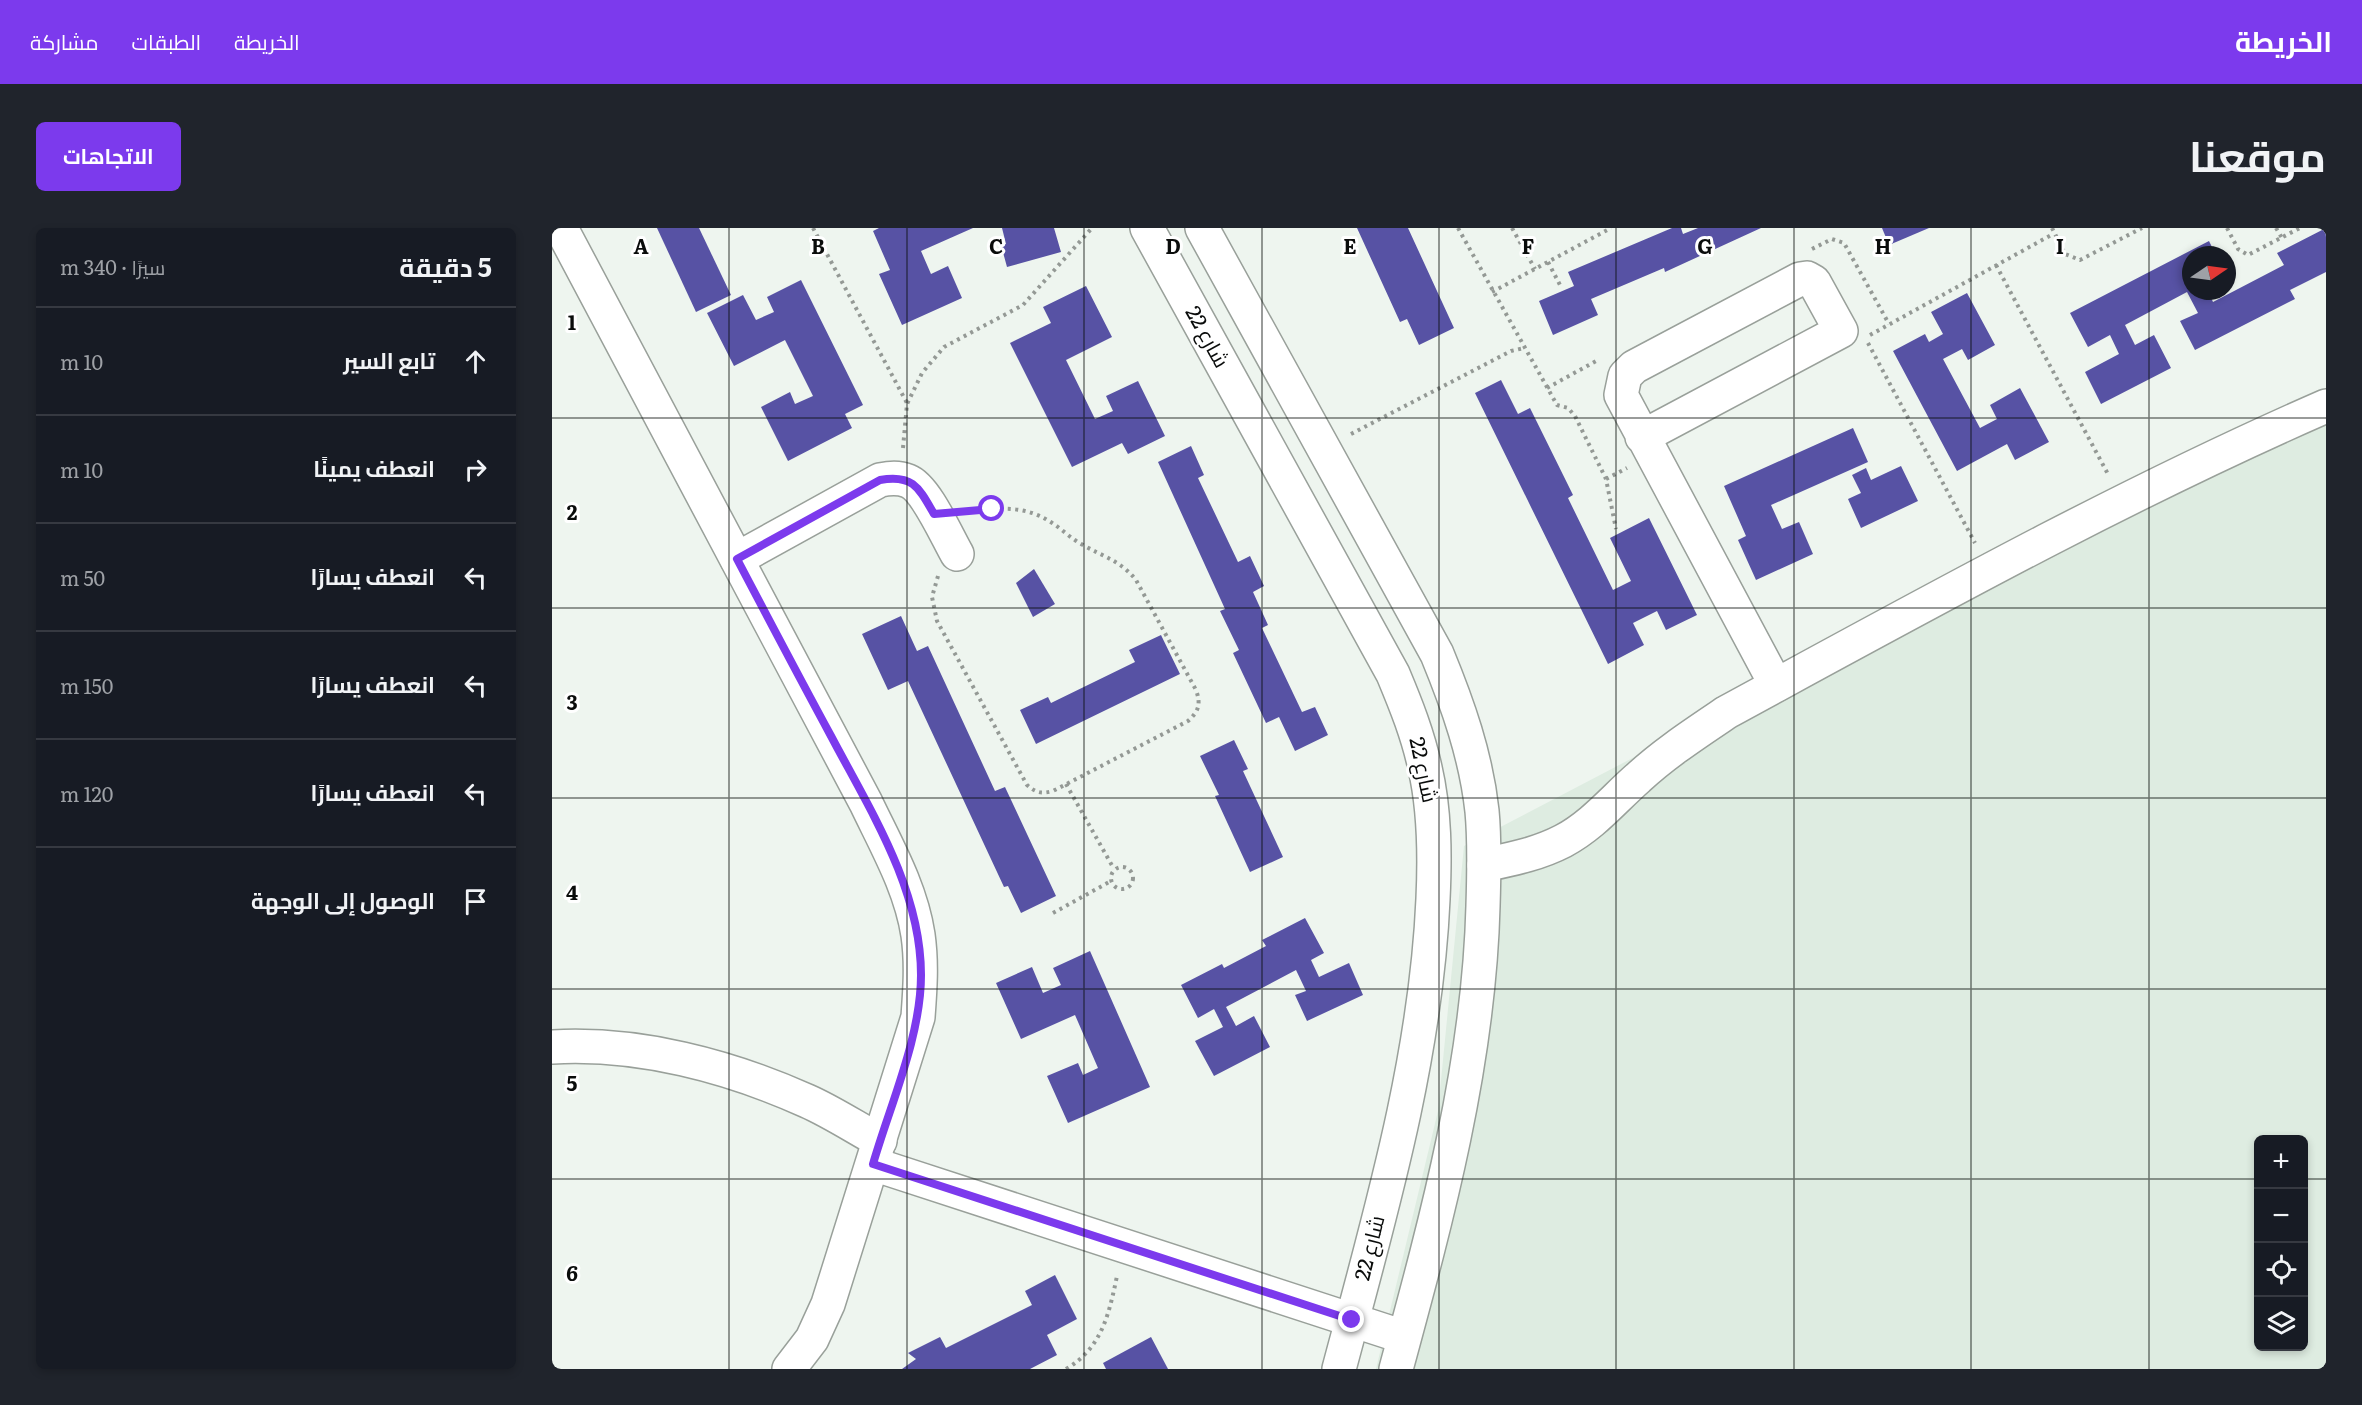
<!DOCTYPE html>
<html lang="ar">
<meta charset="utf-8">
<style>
:root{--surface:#171b24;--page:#20242c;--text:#f1f3f6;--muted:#9ea1a6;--line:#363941;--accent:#7c3aed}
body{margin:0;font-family:Literata,Cairo,serif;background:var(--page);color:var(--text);direction:rtl}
.controls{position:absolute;right:18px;bottom:18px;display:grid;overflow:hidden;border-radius:9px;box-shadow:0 3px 9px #0003}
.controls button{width:54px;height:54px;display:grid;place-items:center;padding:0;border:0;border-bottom:2px solid var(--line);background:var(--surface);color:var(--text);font:30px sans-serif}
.compass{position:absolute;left:1630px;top:18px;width:54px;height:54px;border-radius:50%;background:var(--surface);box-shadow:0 3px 9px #0003;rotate:77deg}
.stop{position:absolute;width:18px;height:18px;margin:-14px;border:4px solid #7c3aed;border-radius:50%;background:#fff}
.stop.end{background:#7c3aed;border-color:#fff;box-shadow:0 2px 6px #0008}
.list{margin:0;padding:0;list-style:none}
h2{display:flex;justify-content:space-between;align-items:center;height:78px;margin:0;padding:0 24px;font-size:26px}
h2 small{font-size:20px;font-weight:400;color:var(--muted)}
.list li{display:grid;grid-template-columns:39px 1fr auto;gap:18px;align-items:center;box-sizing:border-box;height:108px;padding:0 24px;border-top:2px solid var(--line)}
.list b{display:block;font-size:22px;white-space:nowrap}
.list em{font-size:20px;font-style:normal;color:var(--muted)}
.icon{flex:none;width:33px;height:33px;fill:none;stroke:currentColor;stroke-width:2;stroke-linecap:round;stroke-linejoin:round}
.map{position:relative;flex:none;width:1774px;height:1141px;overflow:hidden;direction:ltr;border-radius:9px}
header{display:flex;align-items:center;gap:36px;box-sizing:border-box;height:84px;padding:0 30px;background:var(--accent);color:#fff}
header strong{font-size:28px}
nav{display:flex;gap:33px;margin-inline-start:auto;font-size:21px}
.intro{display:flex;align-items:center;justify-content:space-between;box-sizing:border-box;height:144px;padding:0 36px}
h1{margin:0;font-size:42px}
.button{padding:15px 27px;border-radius:9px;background:var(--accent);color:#fff;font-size:21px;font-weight:700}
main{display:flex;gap:36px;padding:0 36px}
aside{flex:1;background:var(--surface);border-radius:9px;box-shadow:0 3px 9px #0003}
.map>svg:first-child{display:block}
</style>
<header>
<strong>الخريطة</strong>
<nav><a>الخريطة</a><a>الطبقات</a><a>مشاركة</a></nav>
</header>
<div class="intro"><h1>موقعنا</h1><a class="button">الاتجاهات</a></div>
<main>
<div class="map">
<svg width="1774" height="1141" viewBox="0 0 1774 1141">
<rect width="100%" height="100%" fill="#eef5ef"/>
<!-- built -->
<path fill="#deece1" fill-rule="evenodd" d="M 1774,168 L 1774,1141 L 824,1141 L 886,883 L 912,618 ZM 1706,912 L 1752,912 L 1752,1118 L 1706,1118 Z"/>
<!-- building -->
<g fill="#5752a4">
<path d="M 105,0 L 147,0 L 179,67 L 144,84 Z"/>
<path d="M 327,0 L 421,0 L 369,23 L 379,46 L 396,38 L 410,70 L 350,97 L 327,46 L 338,42 L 321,3 Z"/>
<path d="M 450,0 L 502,0 L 509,24 L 455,39 L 449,17 L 454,16 Z"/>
<path d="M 805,0 L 856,0 L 902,100 L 867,117 L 855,91 L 848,94 Z"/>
<path d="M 1120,0 L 1129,0 L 1131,6 L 1146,0 L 1209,0 L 1113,44 L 1112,40 L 1039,71 L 1046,87 L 1001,107 L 987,73 L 1022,58 L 1016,44 Z"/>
<path d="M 1330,0 L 1377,0 L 1337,17 Z"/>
<path d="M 1774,0 L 1774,44 L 1738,62 L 1743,71 L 1643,122 L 1628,93 L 1646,85 L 1635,64 L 1573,97 L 1583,117 L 1602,107 L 1619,140 L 1549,176 L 1533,144 L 1567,126 L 1558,107 L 1536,119 L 1518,85 L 1657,13 L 1664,27 L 1639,27 L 1639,63 L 1656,63 L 1661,74 L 1732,37 L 1725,25 Z"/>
<path d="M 249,52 L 311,177 L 293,186 L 300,200 L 236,233 L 209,179 L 238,164 L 243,176 L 261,168 L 233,112 L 182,138 L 155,85 L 191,67 L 204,92 L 222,84 L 215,69 Z"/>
<path d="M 534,58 L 560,109 L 514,132 L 543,191 L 561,183 L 554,168 L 586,153 L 613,208 L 576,226 L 570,215 L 520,239 L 458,115 L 499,95 L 491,79 Z"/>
<path d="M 1415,65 L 1443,117 L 1416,132 L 1410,121 L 1391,131 L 1428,200 L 1445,191 L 1438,177 L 1468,160 L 1497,214 L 1463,232 L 1455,216 L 1405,243 L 1341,123 L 1373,106 L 1377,114 L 1391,106 L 1379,84 Z"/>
<path d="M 949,152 L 966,186 L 978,180 L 1021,267 L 1016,270 L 1061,362 L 1079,353 L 1058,310 L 1097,290 L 1145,387 L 1114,402 L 1105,383 L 1081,395 L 1092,417 L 1056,436 L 923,165 Z"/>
<path d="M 1301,200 L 1316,234 L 1219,277 L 1230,301 L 1247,294 L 1261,326 L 1204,352 L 1186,312 L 1194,308 L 1172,258 Z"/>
<path d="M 639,218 L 652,247 L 646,250 L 686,334 L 698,328 L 712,358 L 701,364 L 716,397 L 710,400 L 750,484 L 763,479 L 776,507 L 743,523 L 727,489 L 714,495 L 681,425 L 687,422 L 668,383 L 673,381 L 606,234 Z"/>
<path d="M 1349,238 L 1366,273 L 1309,300 L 1296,271 L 1309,265 L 1300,247 L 1314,240 L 1319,252 Z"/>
<path d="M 482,341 L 503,376 L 481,389 L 464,355 Z"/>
<path d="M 349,388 L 365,423 L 376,418 L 443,563 L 453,559 L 504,668 L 469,685 L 456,658 L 452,659 L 356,453 L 336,462 L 310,406 Z"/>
<path d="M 609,407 L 628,446 L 484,516 L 468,482 L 496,469 L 499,475 L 583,434 L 577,422 Z"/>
<path d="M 682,512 L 696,541 L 691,543 L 731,629 L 698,644 L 663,568 L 667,567 L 648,528 Z"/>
<path d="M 753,690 L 772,725 L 759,732 L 767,749 L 797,735 L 811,767 L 755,793 L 743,767 L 754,763 L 744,742 L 674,779 L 684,798 L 702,788 L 718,819 L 662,848 L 643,813 L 671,799 L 662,781 L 646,790 L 629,757 L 670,736 L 672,740 L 714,718 L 710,712 Z"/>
<path d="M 538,723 L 598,859 L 516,895 L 495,848 L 526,835 L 531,847 L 546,840 L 523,787 L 469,811 L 444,755 L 480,739 L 491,765 L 509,757 L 501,740 Z"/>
<path d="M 503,1047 L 525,1091 L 495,1107 L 505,1127 L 478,1141 L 350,1141 L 364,1131 L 356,1125 L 388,1109 L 394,1120 L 480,1077 L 473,1063 Z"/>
<path d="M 599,1109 L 616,1141 L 554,1141 L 551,1135 Z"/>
</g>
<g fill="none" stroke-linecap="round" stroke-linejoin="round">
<defs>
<g id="minor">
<path d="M 9,0 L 314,575 C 334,617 359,660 366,707 C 370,735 368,762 366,789 L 276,1076 L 260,1111 L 237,1141"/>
<path d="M 595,0 L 841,446 C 854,477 866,507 873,540 C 883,583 883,628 881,671 C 874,831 828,987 787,1141"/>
<path d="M 650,0 L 885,426 C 906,477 924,528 930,583 C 933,614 932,646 931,678 C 927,836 885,990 844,1141"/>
<path d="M 1090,209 L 1289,103 L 1262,54 L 1255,50 L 1248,51 L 1082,139 L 1073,148 L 1069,167 L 1224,457"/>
<path d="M 185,331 L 328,252 C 338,250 346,249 356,253 C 374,260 395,309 405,326"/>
<path d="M 932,637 C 960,631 986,626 1011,613 C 1041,597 1061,572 1086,550 C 1113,525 1144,505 1175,484 C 1372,377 1568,268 1774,178"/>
<path d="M 0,819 C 87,814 177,838 255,873 C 280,884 304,900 328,913"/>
<path d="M 321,936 L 852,1109"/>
</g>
</defs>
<!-- minor casing -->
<use href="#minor" stroke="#99a09a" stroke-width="36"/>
<!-- path -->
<g stroke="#949995" stroke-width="4" stroke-dasharray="3 4.5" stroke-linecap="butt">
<path d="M 261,0 L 355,175"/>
<path d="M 906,0 L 1005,177 L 1016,180 L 1023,188 L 1054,251 L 1064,301"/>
<path d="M 960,0 L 983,41"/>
<path d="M 1500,0 L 1513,26 L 1528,32 L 1590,0"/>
<path d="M 1675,0 L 1686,21 L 1696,27 L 1748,0"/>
<path d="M 1724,0 L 1730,10"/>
<path d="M 1260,21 L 1280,11 L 1292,15 L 1337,96"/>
<path d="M 996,34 L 1008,57"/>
<path d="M 1444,37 L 1557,248"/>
<path d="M 940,64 L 1059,0"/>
<path d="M 1318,107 L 1501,6"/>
<path d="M 1316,115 L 1423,315"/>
<path d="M 995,160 L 1046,132"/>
<path d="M 799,206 L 959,123 L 972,120"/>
<path d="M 351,220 L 355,176 L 370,145 L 392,119 L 471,77 L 540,0"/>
<path d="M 1054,251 L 1075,240"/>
<path d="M 386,348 L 380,369 L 385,393 L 475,557 C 484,565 490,566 501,563 L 636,493 C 647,483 649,476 644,462 L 584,352 C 569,333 552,329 531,317 C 519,311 509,300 497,293 C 472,277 444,280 416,283"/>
<path d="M 514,556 L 562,641"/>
<circle cx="570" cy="650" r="11"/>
<path d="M 501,685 L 559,653"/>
<path d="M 514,1141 C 550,1120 557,1086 565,1048"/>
</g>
<!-- minor -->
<use href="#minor" stroke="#fff" stroke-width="33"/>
</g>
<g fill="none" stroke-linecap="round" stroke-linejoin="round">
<!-- route -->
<path stroke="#7c3aed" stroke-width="8" d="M 440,281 L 382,286 C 367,260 361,246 328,252 L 185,331 C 216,390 247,449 279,508 C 318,582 369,661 369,747 C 369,809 338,877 321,936 L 800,1092"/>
</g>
<!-- grid -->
<path fill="none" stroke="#0a0c0b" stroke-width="1.5" stroke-opacity="0.55" d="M 177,0 L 177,1141M 355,0 L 355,1141M 532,0 L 532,1141M 710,0 L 710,1141M 887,0 L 887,1141M 1064,0 L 1064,1141M 1242,0 L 1242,1141M 1419,0 L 1419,1141M 1597,0 L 1597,1141M 0,190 L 1774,190M 0,380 L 1774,380M 0,570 L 1774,570M 0,761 L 1774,761M 0,951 L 1706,951M 1752,951 L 1774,951"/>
<g text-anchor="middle" stroke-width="6" stroke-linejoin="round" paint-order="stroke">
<!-- street labels -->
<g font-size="21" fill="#0a0c0b" stroke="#fff">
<text transform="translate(655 109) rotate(61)" y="7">شارع 22</text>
<text transform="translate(871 542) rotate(78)" y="7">شارع 22</text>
<text transform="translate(818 1020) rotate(-76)" y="7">شارع 22</text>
</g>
</g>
<g font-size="20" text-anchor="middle" font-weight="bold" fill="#0a0c0b" stroke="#fff" stroke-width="6" stroke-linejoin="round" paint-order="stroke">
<text x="89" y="26">A</text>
<text x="266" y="26">B</text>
<text x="444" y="26">C</text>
<text x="621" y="26">D</text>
<text x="798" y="26">E</text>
<text x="976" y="26">F</text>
<text x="1153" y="26">G</text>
<text x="1331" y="26">H</text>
<text x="1508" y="26">I</text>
<text x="20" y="102">1</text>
<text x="20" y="292">2</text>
<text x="20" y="482">3</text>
<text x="20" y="672">4</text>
<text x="20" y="863">5</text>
<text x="20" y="1053">6</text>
</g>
</svg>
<div class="controls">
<button>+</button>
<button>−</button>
<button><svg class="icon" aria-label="locate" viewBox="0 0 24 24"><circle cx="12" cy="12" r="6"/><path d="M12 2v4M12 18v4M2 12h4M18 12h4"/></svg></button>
<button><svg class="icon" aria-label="layers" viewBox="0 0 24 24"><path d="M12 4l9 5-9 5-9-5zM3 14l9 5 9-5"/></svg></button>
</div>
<svg class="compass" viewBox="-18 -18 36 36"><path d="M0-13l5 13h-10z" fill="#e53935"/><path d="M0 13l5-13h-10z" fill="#9ea1a6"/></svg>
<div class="stop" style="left:440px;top:281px"></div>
<div class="stop end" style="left:800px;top:1092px"></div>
</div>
<aside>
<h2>5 دقيقة<small>سيرًا · 340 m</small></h2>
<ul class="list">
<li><svg class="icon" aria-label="ahead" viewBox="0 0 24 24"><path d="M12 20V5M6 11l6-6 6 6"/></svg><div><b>تابع السير</b></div><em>10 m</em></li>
<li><svg class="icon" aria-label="right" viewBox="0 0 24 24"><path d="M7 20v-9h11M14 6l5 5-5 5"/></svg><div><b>انعطف يمينًا</b></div><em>10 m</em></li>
<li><svg class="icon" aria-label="left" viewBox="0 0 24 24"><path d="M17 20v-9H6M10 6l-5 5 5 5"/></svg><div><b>انعطف يسارًا</b></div><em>50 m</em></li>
<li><svg class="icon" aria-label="left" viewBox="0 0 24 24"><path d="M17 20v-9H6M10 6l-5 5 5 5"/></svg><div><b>انعطف يسارًا</b></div><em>150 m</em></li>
<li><svg class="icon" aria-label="left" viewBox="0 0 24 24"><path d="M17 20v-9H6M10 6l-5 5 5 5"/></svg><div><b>انعطف يسارًا</b></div><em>120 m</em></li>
<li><svg class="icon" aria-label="arrive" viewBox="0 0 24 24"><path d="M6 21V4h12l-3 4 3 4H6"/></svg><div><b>الوصول إلى الوجهة</b></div></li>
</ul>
</aside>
</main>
